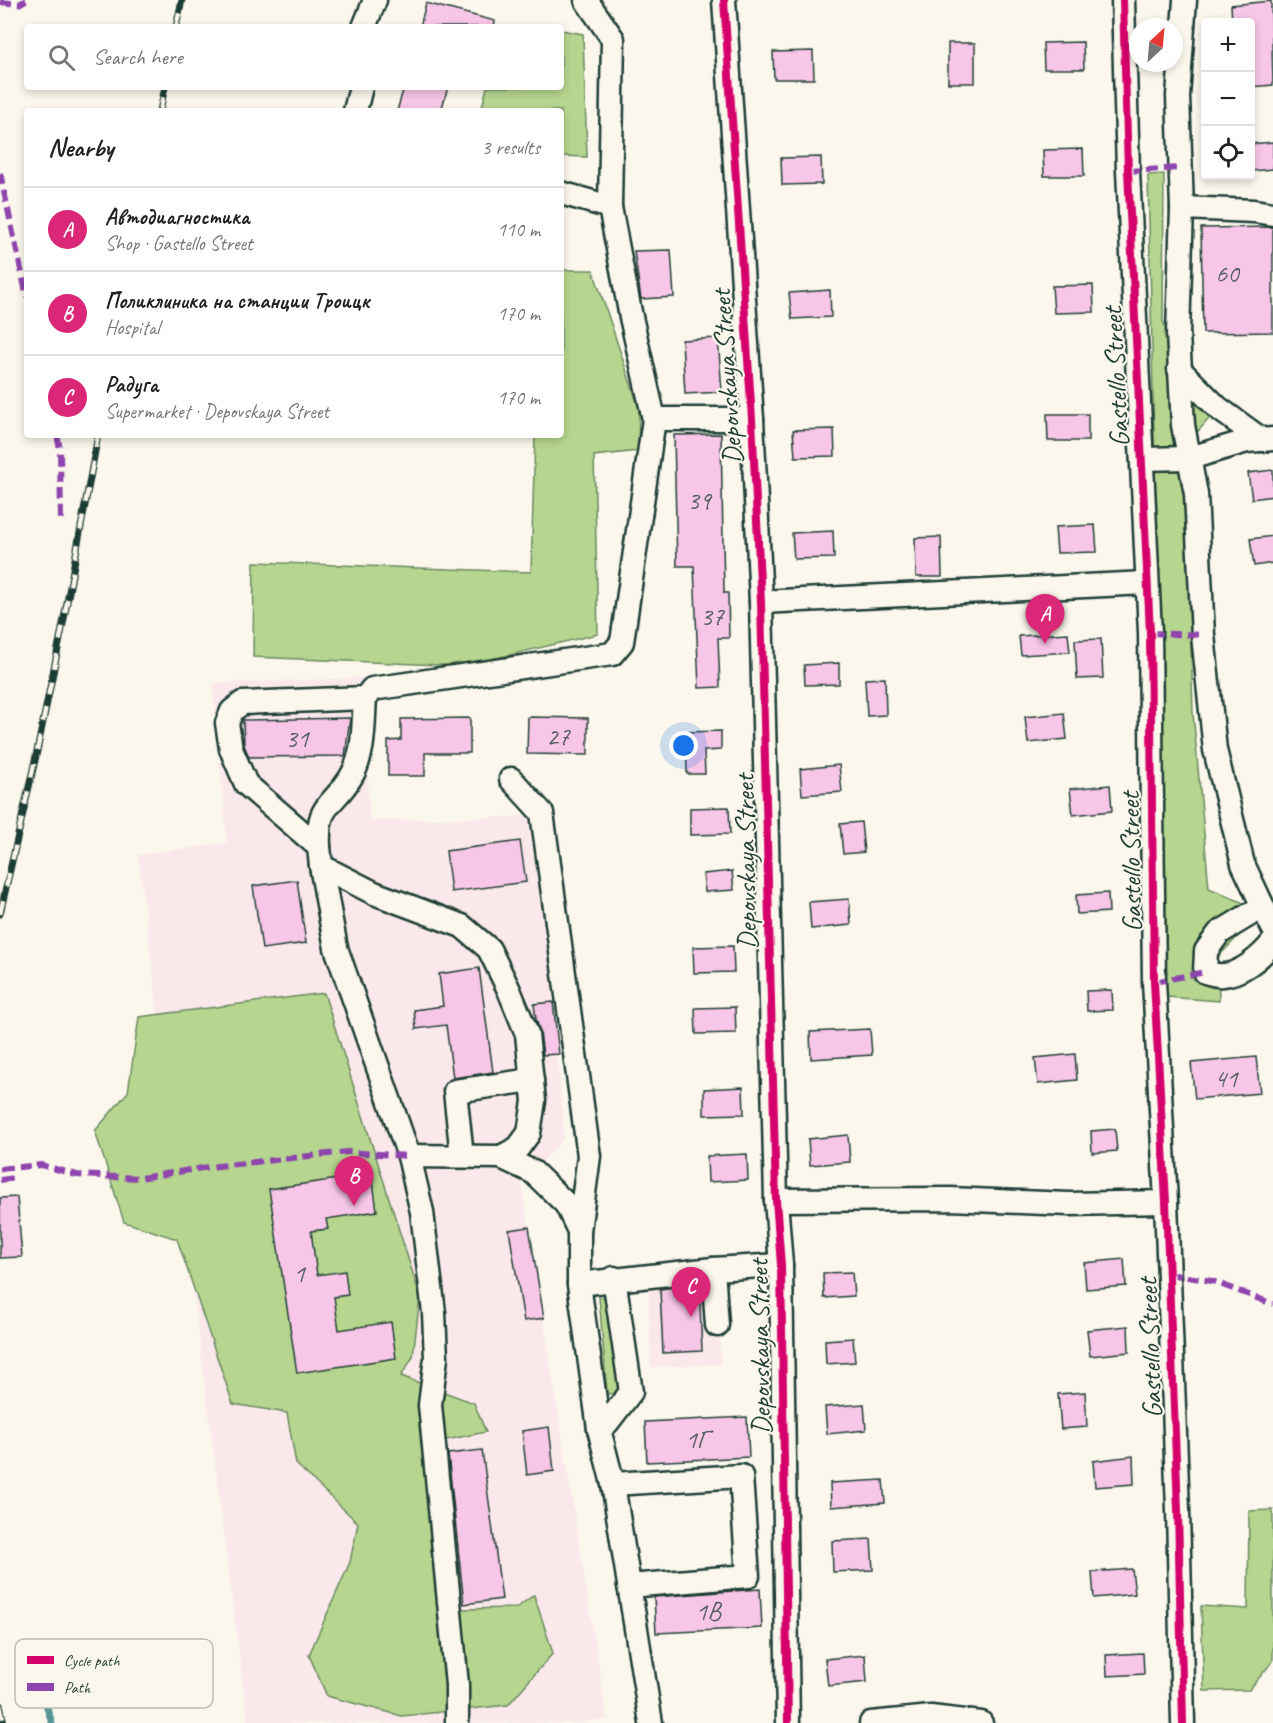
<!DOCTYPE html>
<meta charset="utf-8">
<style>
:root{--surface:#fff;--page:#f2f2f2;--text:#202124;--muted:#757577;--line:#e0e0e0;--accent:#db2777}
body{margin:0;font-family:Caveat,sans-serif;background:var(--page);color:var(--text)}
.controls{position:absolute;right:18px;top:18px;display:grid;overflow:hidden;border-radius:6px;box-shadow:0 3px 9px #0003}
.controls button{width:54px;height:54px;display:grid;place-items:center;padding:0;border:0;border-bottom:2px solid var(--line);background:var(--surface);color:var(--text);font:30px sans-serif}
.compass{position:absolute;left:1129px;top:18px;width:54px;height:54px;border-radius:50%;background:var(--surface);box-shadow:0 3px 9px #0003;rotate:26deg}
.you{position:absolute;left:684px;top:746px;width:21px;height:21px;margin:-15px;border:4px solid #fff;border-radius:50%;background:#1a73e8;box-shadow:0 0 0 9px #1a73e833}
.badge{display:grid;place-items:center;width:39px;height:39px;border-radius:50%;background:var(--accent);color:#fff;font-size:20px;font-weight:700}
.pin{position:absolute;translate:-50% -50px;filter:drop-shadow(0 2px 3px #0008)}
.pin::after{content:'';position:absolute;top:32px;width:21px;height:18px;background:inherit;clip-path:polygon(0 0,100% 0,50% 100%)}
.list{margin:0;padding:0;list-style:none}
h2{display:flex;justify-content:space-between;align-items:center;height:78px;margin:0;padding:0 24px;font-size:26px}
h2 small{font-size:20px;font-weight:400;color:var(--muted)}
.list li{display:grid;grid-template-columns:39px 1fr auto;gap:18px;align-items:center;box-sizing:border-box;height:84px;padding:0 24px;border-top:2px solid var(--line)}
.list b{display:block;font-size:22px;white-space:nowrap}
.list p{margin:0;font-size:20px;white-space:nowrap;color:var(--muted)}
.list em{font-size:20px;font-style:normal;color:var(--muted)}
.icon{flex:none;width:33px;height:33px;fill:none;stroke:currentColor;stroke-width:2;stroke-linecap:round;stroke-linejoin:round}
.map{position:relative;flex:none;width:1273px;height:1723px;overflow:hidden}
.search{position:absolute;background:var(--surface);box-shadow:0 3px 9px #0003;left:24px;top:24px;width:540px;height:66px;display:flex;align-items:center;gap:15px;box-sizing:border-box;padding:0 21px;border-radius:6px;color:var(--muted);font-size:22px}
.panel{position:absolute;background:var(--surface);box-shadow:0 3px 9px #0003;left:24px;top:108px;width:540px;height:330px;border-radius:6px}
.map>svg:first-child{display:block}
</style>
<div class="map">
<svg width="1273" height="1723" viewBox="0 0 1273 1723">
<rect width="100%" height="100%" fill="#fbf7ec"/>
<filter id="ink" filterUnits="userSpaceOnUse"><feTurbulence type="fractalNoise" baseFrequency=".0167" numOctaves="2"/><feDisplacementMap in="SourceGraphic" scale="12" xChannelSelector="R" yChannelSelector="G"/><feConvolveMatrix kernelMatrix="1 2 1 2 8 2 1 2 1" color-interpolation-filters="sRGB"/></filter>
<g filter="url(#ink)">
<!-- built -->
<g fill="#fae8ea">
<path d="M 364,678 L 369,821 L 538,816 L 564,1138 L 522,1185 L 607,1719 L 577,1723 L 248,1723 L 138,855 L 227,843 L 213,683 Z"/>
<path d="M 717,1275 L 721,1364 L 651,1367 L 648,1278 Z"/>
</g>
<!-- green -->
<g fill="#b6d58e" stroke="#6a8961" stroke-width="1.5">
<path d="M 561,30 L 583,34 L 587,157 L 561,156 L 561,111 L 481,111 L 487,87 L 561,87 Z"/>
<path d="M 1164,174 L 1163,321 L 1178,371 L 1214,413 L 1185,446 L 1193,713 L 1209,888 L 1246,904 L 1249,925 L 1218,957 L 1219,1001 L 1167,997 L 1148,175 Z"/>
<path d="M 561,270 L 593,270 L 639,408 L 638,451 L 594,456 L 598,634 L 463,666 L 253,657 L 254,562 L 531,572 L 535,435 L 561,435 Z"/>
<path d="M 324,993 L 420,1296 L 413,1357 L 401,1376 L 474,1403 L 486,1432 L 446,1440 L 441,1452 L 460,1609 L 516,1608 L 534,1595 L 553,1653 L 508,1705 L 402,1716 L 327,1696 L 309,1655 L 350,1562 L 358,1523 L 296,1464 L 287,1413 L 233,1404 L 177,1239 L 124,1222 L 95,1131 L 128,1092 L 139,1017 Z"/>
<path d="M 599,1297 L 616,1297 L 625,1393 L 607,1394 Z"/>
<path d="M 1273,1510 L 1273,1661 L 1249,1690 L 1204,1691 L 1201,1606 L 1248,1609 L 1249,1511 Z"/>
</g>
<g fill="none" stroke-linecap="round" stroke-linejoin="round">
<!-- stream -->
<path stroke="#599696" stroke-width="7" d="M 34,1667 L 52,1723"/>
</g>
<!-- building -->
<g fill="#f8c6e7" stroke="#1f3d34" stroke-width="1.5">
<path d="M 1271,1 L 1273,85 L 1251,87 L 1251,22 L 1232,22 L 1231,5 Z"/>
<path d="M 426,3 L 495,21 L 494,27 L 420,27 Z"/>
<path d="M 1083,42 L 1084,69 L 1044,69 L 1043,43 Z"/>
<rect x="948" y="43" width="27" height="40"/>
<path d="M 813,51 L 814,79 L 774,79 L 773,52 Z"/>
<path d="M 404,87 L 448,87 L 441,111 L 397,111 Z"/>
<path d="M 1273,142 L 1273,169 L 1251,171 L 1251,144 Z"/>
<path d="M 1083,149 L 1084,176 L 1044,176 L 1043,150 Z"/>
<path d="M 821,157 L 822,184 L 782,185 L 781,158 Z"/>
<path d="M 1273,227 L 1273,332 L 1203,333 L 1201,228 Z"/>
<path d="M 671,250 L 674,297 L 641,299 L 634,251 Z"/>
<path d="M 1093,285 L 1094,312 L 1054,313 L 1052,286 Z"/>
<path d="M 830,290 L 831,317 L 792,319 L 789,293 Z"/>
<path d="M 718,338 L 722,392 L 685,394 L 682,340 Z"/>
<path d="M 1047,414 L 1088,414 L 1088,441 L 1048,441 Z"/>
<path d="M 834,429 L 835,456 L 795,457 L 793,430 Z"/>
<path d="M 721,434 L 724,593 L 728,593 L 729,638 L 718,638 L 720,687 L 699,688 L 694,566 L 677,566 L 674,435 Z"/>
<path d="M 1273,470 L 1273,496 L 1252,499 L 1248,473 Z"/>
<path d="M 1095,525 L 1097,552 L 1057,553 L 1055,527 Z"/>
<path d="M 833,531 L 834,558 L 794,559 L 792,533 Z"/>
<path d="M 1273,536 L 1273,563 L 1254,566 L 1250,539 Z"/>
<path d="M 941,537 L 942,577 L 916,577 L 915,538 Z"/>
<path d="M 1068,633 L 1070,652 L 1021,655 L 1019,636 Z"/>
<path d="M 1101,639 L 1103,678 L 1077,679 L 1075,640 Z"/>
<path d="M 839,663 L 839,684 L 805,685 L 804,665 Z"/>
<path d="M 885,678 L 886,715 L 867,716 L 865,679 Z"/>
<path d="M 1064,713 L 1067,739 L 1028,743 L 1025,717 Z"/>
<path d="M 528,717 L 588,718 L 588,755 L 527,754 Z"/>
<path d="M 350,718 L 345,756 L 249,757 L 244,745 L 243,720 Z"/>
<path d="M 470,718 L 470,753 L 425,753 L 425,776 L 388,776 L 388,741 L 401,740 L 401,719 Z"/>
<path d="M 721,731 L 721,750 L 704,751 L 705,774 L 687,774 L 686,732 Z"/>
<path d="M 839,765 L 842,792 L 802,795 L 800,769 Z"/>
<path d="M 1110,785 L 1112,811 L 1073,815 L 1070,789 Z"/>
<path d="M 729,807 L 730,834 L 690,835 L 690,808 Z"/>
<path d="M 861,822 L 864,852 L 843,854 L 840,824 Z"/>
<path d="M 520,841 L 526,882 L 451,892 L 446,851 Z"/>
<path d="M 732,871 L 734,890 L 705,892 L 703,874 Z"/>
<path d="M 297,880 L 306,943 L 262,949 L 253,886 Z"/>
<path d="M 1108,893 L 1109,912 L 1077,914 L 1076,895 Z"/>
<path d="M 849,899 L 851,925 L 811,929 L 809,902 Z"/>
<path d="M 733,946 L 734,972 L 694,973 L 693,947 Z"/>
<path d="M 479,968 L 493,1072 L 453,1078 L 446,1025 L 416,1029 L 414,1010 L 443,1006 L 439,974 Z"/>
<path d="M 1112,990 L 1113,1010 L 1087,1011 L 1086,991 Z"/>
<path d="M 553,1002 L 559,1054 L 543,1055 L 540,1032 L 536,1019 L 534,1004 Z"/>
<path d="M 735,1007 L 736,1033 L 696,1034 L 695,1008 Z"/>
<path d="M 870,1029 L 872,1055 L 811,1059 L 810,1032 Z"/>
<path d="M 1075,1054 L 1077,1080 L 1038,1084 L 1035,1058 Z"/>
<path d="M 1256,1057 L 1260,1093 L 1195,1099 L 1191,1063 Z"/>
<path d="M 743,1087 L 744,1114 L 704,1115 L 704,1089 Z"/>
<path d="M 1115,1129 L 1117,1151 L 1092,1153 L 1091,1131 Z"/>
<path d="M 848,1135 L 850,1162 L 810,1165 L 808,1139 Z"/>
<path d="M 747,1154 L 748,1180 L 708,1182 L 707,1156 Z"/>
<path d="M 372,1174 L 377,1211 L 326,1219 L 328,1229 L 311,1231 L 317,1275 L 345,1271 L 348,1295 L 334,1297 L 339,1330 L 391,1322 L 396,1358 L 297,1373 L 269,1189 Z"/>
<path d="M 17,1197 L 22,1257 L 0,1258 L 0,1198 Z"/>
<path d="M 529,1227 L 544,1318 L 524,1321 L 509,1230 Z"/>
<path d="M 1124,1259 L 1126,1286 L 1086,1289 L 1084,1263 Z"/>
<path d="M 852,1272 L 854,1296 L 824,1298 L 823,1273 Z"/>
<path d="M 699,1284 L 702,1351 L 663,1353 L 660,1289 Z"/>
<path d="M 1128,1326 L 1129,1352 L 1090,1356 L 1087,1330 Z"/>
<path d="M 853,1338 L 855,1362 L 826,1364 L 825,1340 Z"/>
<path d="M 1085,1392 L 1087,1427 L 1061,1429 L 1058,1394 Z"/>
<path d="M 864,1404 L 866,1430 L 827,1434 L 825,1407 Z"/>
<path d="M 747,1417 L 749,1457 L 647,1462 L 645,1422 Z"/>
<path d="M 549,1427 L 554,1471 L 527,1475 L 522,1431 Z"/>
<path d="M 482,1450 L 502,1599 L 464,1604 L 448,1454 Z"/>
<path d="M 1133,1456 L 1134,1484 L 1095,1487 L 1093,1461 Z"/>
<path d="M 883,1480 L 885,1503 L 831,1507 L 830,1483 Z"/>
<path d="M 871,1539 L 873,1570 L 833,1572 L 832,1541 Z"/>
<path d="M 1132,1569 L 1135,1594 L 1094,1598 L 1092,1572 Z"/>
<path d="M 760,1589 L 762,1628 L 656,1633 L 654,1597 Z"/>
<path d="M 1143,1653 L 1144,1674 L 1107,1676 L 1106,1655 Z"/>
<path d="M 865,1655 L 867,1682 L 828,1686 L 825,1659 Z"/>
</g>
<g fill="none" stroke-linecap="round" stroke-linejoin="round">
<defs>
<g id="minor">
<path d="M 724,0 L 752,419 L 761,602 L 776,1200 L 781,1265 L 788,1723"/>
<path d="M 1123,0 L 1128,171 L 1150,633 L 1154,982 L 1166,1202 L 1178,1510 L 1183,1723"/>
<path d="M 1185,0 L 1178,96 L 1182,208 L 1178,334 L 1183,425 L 1196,494 L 1203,635 L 1215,750 L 1243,864 L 1273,928"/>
<path d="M 364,27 L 375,0"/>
<path d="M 355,111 L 361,87"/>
<path d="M 561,193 L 610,207"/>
<path d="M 1182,208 L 1254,211 L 1273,214"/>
<path d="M 1179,369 L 1218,408 L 1262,440"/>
<path d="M 654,419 L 752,419"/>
<path d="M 1142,459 L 1190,458 L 1247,441 L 1273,439"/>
<path d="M 761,602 L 1146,583"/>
<path d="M 511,779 L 542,813 L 589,1156 L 579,1231"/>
<path d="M 319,847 C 317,802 331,809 351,777 C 365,754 363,724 365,698"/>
<path d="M 321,866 L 336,948 L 409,1156"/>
<path d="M 1262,907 L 1219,933 L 1206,951 L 1205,972 C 1209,973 1214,975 1218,975 C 1239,977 1262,956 1273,942"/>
<path d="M 462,1156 L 455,1091 L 532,1080"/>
<path d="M 776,1200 L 950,1199 L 1069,1204 L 1166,1202"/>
<path d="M 713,1269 L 717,1325"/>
<path d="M 579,1284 L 579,1231 L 566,1204 L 533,1172 L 501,1157 L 518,1148 L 529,1133 L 534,1101 L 527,1034 L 509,990 L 489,949 L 462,926 L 374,893 L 321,866 L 319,847 L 246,784 L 231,749 L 227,723 L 232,711 L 242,703 L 365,698 L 372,689 L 612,654 L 622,642 L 654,419 L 631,317 L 610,207 L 613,39 L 586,0"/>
<path d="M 599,1429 L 607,1423 L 631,1392 L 614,1278"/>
<path d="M 613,1484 L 741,1476 L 748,1576 L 629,1586"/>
<path d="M 457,1723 L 457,1685 L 430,1405 L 436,1358 L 434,1313 L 422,1212 L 409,1156 L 501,1157"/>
<path d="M 651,1723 L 613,1484 L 599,1429 L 579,1284 L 713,1269 L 781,1265"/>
<path d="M 871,1723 L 931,1717 L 981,1723"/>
</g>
</defs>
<!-- minor casing -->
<use href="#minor" stroke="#1f3d34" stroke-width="27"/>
<!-- minor -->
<use href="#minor" stroke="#fbf7ec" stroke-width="22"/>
<defs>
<g id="rail">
<path d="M 176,27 L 182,0"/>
<path d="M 160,111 L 165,87"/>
<path d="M 0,914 L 36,756 L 63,624 L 98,435"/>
<path d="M 0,1705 L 4,1723"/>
</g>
</defs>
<!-- rail casing -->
<use href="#rail" stroke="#1f3d34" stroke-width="7"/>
<!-- rail -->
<use href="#rail" stroke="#fbf7ec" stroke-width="4.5" stroke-dasharray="14" stroke-linecap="butt"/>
<!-- quiet -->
<g stroke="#8e44ad" stroke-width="6" stroke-dasharray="12 6" stroke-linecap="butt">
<path d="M 0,2 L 19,4 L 26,0"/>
<path d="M 1128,171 L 1180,168"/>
<path d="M 0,173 L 27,297"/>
<path d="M 57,435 L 60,449 L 61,522"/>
<path d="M 1150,633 L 1203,635"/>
<path d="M 1154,982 L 1205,972"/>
<path d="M 0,1169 L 41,1165 L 77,1175 L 140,1178 L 209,1167 L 347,1152 L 409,1156"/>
<path d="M 0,1180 L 15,1178"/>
<path d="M 1169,1274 L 1212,1281 L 1273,1304"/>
</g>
<defs>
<g id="cycleway">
<path d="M 724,0 L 752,419 L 761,602 L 776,1200 L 781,1265 L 788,1723"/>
<path d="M 1123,0 L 1128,171 L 1150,633 L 1154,982 L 1166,1202 L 1178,1510 L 1183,1723"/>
</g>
</defs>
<!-- cycleway casing -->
<use href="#cycleway" stroke="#fbf7ec" stroke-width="11"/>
<!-- cycleway -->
<use href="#cycleway" stroke="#d6006c" stroke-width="8"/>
</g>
</g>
<g text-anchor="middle" stroke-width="4.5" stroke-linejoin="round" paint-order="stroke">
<!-- number labels -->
<g font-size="26" fill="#555f61">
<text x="1227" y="282">60</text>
<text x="699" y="509">39</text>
<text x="712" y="625">37</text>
<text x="558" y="745">27</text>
<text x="297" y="747">31</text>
<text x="1226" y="1087">41</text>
<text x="299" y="1282">1</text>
<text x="697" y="1448">1Г</text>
<text x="708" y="1620">1В</text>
</g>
<!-- street labels -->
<g font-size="28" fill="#1f3d34" stroke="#fbf7ec">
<text transform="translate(726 377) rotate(-94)" y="10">Depovskaya Street</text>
<text transform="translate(1115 377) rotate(-93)" y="10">Gastello Street</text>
<text transform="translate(745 862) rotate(-91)" y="10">Depovskaya Street</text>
<text transform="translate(1130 862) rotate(-91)" y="10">Gastello Street</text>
<text transform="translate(759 1347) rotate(-91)" y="10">Depovskaya Street</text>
<text transform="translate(1149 1348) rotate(-92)" y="10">Gastello Street</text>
</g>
</g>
<!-- legend -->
<rect x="15" y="1639" width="198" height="69" rx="9" fill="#fbf7ec" stroke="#b9bfb5" stroke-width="1.5"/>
<rect x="27" y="1656" width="27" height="8" fill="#d6006c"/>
<rect x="27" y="1683" width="27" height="8" fill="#8e44ad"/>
<g font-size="16" fill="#1f3d34">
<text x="64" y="1666">Cycle path</text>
<text x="64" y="1693">Path</text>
</g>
</svg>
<div class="controls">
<button>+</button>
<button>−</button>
<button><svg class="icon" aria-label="locate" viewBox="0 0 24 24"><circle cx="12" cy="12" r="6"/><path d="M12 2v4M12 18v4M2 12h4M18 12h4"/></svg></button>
</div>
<svg class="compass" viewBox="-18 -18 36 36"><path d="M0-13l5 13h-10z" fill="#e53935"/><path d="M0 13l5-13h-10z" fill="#757577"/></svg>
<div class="you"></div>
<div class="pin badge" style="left:1045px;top:644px">A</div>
<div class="pin badge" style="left:354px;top:1206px">B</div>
<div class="pin badge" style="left:691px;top:1317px">C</div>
<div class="search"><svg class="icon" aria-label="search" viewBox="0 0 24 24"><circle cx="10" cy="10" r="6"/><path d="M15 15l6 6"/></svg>Search here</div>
<section class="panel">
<h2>Nearby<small>3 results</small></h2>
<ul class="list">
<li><span class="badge">A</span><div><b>Автодиагностика</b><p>Shop · Gastello Street</p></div><em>110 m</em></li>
<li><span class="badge">B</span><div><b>Поликлиника на станции Троицк</b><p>Hospital</p></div><em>170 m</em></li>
<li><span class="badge">C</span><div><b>Радуга</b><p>Supermarket · Depovskaya Street</p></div><em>170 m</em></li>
</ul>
</section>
</div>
